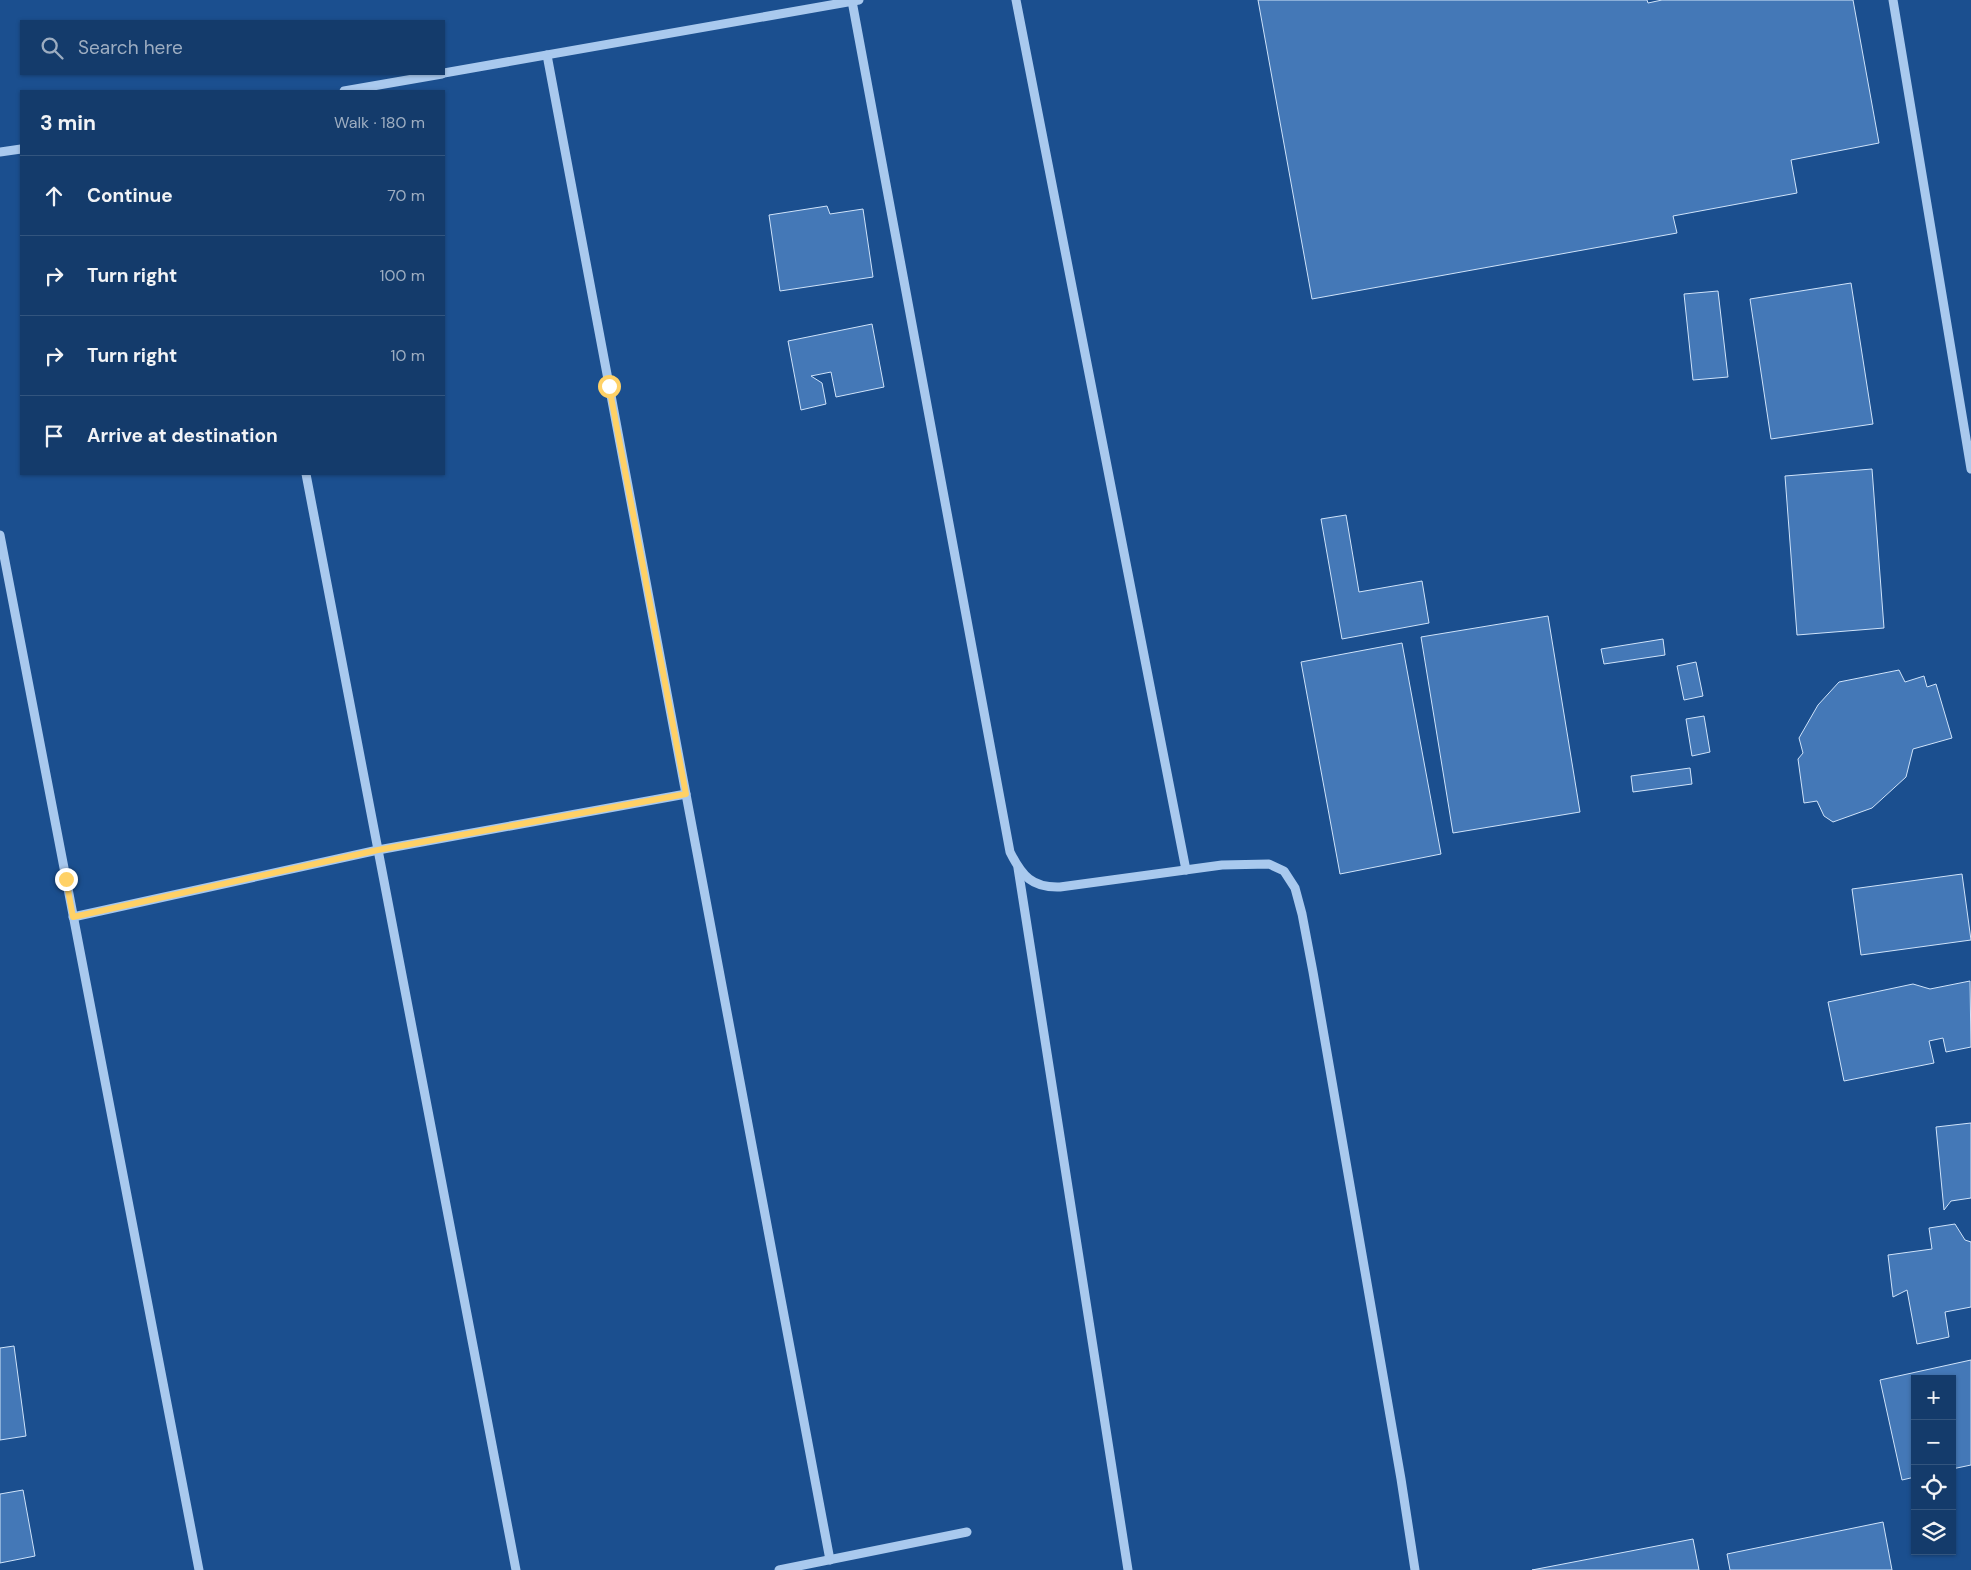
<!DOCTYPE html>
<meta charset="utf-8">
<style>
:root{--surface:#143b6b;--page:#1d4271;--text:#f1f3f6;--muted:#9dadc1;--line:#33557e}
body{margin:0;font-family:"DM Sans",sans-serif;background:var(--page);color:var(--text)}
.controls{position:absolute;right:15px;bottom:15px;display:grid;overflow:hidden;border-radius:0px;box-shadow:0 1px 4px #0004}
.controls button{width:45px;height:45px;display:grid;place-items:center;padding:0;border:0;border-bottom:1px solid var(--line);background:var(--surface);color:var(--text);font:25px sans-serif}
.stop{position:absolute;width:15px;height:15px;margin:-11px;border:4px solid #ffd166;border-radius:50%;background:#fff}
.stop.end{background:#ffd166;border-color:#fff;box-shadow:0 1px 5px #0008}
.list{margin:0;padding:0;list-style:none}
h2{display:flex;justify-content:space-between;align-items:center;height:65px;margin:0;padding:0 20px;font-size:21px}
h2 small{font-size:16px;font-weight:400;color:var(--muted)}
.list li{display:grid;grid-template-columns:32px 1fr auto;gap:15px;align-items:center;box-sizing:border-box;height:80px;padding:0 20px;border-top:1px solid var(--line)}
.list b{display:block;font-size:19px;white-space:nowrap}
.list em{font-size:16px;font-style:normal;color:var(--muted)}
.icon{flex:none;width:28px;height:28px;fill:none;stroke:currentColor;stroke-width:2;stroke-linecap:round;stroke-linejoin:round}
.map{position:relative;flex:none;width:1971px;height:1570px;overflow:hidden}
.search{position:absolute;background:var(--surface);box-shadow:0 1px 4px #0004;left:20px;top:20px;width:425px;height:55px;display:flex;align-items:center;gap:12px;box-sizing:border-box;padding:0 18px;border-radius:0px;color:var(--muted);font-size:19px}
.panel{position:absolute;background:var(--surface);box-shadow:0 1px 4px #0004;left:20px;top:90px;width:425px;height:385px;border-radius:0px}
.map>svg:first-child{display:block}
</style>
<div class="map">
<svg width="1971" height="1570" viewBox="0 0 1971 1570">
<rect width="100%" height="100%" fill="#1b4f8f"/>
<!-- building -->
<g fill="#4478b7" stroke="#cfe3fa">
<path d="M 1258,0 L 1647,0 L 1648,3 L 1662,0 L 1853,0 L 1879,143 L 1791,160 L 1797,193 L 1673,216 L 1677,233 L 1312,299 Z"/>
<path d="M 827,206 L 830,214 L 863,209 L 873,277 L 780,291 L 769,215 Z"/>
<path d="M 1851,283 L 1873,424 L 1771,439 L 1750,299 Z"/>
<path d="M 1718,291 L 1728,377 L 1693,380 L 1684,294 Z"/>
<path d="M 872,324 L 884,387 L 836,397 L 831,372 L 811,376 L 822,383 L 826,404 L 801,410 L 788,341 Z"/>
<path d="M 1872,469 L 1884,628 L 1797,635 L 1785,476 Z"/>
<path d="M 1346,515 L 1359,592 L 1422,581 L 1429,623 L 1342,639 L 1321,519 Z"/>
<path d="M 1548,616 L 1580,812 L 1453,833 L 1421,637 Z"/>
<path d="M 1663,639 L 1665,655 L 1604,664 L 1601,649 Z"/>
<path d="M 1402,643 L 1441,854 L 1340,874 L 1301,662 Z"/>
<path d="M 1696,662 L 1703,696 L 1684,700 L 1677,666 Z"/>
<path d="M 1899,670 L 1905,682 L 1924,676 L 1927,687 L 1936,684 L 1952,738 L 1913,749 L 1906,777 L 1872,808 L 1833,822 L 1824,816 L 1817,801 L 1804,803 L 1798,759 L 1803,753 L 1799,738 L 1818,705 L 1839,682 Z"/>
<path d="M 1704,716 L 1710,752 L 1692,756 L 1686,719 Z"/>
<path d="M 1690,768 L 1692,784 L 1633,792 L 1631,776 Z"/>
<path d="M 1962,874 L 1971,940 L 1861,955 L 1852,889 Z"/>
<path d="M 1970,981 L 1971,1047 L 1946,1052 L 1943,1038 L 1929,1041 L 1934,1063 L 1844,1081 L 1828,1002 L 1913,984 L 1930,989 Z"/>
<path d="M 1971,1123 L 1971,1198 L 1951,1201 L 1944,1210 L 1936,1127 Z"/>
<path d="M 1955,1224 L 1965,1240 L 1971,1242 L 1971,1307 L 1945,1312 L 1949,1337 L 1917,1344 L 1907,1290 L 1893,1297 L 1888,1255 L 1932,1249 L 1929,1228 Z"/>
<path d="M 14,1346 L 26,1436 L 0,1440 L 0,1348 Z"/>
<path d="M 1971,1360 L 1971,1465 L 1952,1469 L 1952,1379 L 1915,1379 L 1915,1477 L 1902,1480 L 1880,1380 Z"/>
<path d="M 23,1490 L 35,1556 L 0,1563 L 0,1494 Z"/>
<path d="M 1883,1522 L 1892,1570 L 1730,1570 L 1727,1554 Z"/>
<path d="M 1693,1539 L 1699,1570 L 1532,1570 Z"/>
</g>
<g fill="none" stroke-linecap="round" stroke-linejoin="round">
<!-- minor -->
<g stroke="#a9c9ee" stroke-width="9">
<path d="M 1016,0 L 1186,870"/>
<path d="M 1893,0 L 1971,469"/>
<path d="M 852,1 L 1010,852 C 1022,876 1032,888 1060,887 L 1222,865 L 1269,864 L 1284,871 L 1295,888 L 1302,914 L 1313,972 L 1401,1479 L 1415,1570"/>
<path d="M 547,55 L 830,1560"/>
<path d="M 444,73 L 859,0"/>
<path d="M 344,91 L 442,74"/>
<path d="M 0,152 L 21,149"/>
<path d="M 306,474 L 516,1570"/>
<path d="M 0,535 L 199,1570"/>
<path d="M 1018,868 L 1128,1570"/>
<path d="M 73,917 L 378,850 L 686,794"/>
<path d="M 779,1570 L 967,1532"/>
</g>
</g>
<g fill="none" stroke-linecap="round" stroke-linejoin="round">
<!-- route -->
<path stroke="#ffd166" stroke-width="6" d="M 66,879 L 73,917 L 378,850 L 686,794 L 609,386"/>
</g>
</svg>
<div class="controls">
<button>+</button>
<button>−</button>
<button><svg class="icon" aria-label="locate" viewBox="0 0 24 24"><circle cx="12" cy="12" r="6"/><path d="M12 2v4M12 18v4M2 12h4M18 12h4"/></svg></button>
<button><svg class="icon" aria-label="layers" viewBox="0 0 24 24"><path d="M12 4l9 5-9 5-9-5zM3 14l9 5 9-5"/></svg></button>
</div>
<div class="stop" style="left:609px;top:386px"></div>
<div class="stop end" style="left:66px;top:879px"></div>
<div class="search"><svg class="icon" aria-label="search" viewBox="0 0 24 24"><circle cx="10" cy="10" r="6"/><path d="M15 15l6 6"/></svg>Search here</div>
<section class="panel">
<h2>3 min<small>Walk · 180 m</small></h2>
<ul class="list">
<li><svg class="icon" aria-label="ahead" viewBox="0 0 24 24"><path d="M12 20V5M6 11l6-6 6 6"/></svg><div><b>Continue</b></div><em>70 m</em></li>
<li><svg class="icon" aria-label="right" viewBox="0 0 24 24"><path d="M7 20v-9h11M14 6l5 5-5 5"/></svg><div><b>Turn right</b></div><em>100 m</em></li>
<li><svg class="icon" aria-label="right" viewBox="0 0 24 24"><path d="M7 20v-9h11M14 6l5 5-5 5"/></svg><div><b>Turn right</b></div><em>10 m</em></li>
<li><svg class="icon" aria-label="arrive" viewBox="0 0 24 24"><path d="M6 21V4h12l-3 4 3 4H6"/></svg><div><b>Arrive at destination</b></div></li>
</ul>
</section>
</div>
